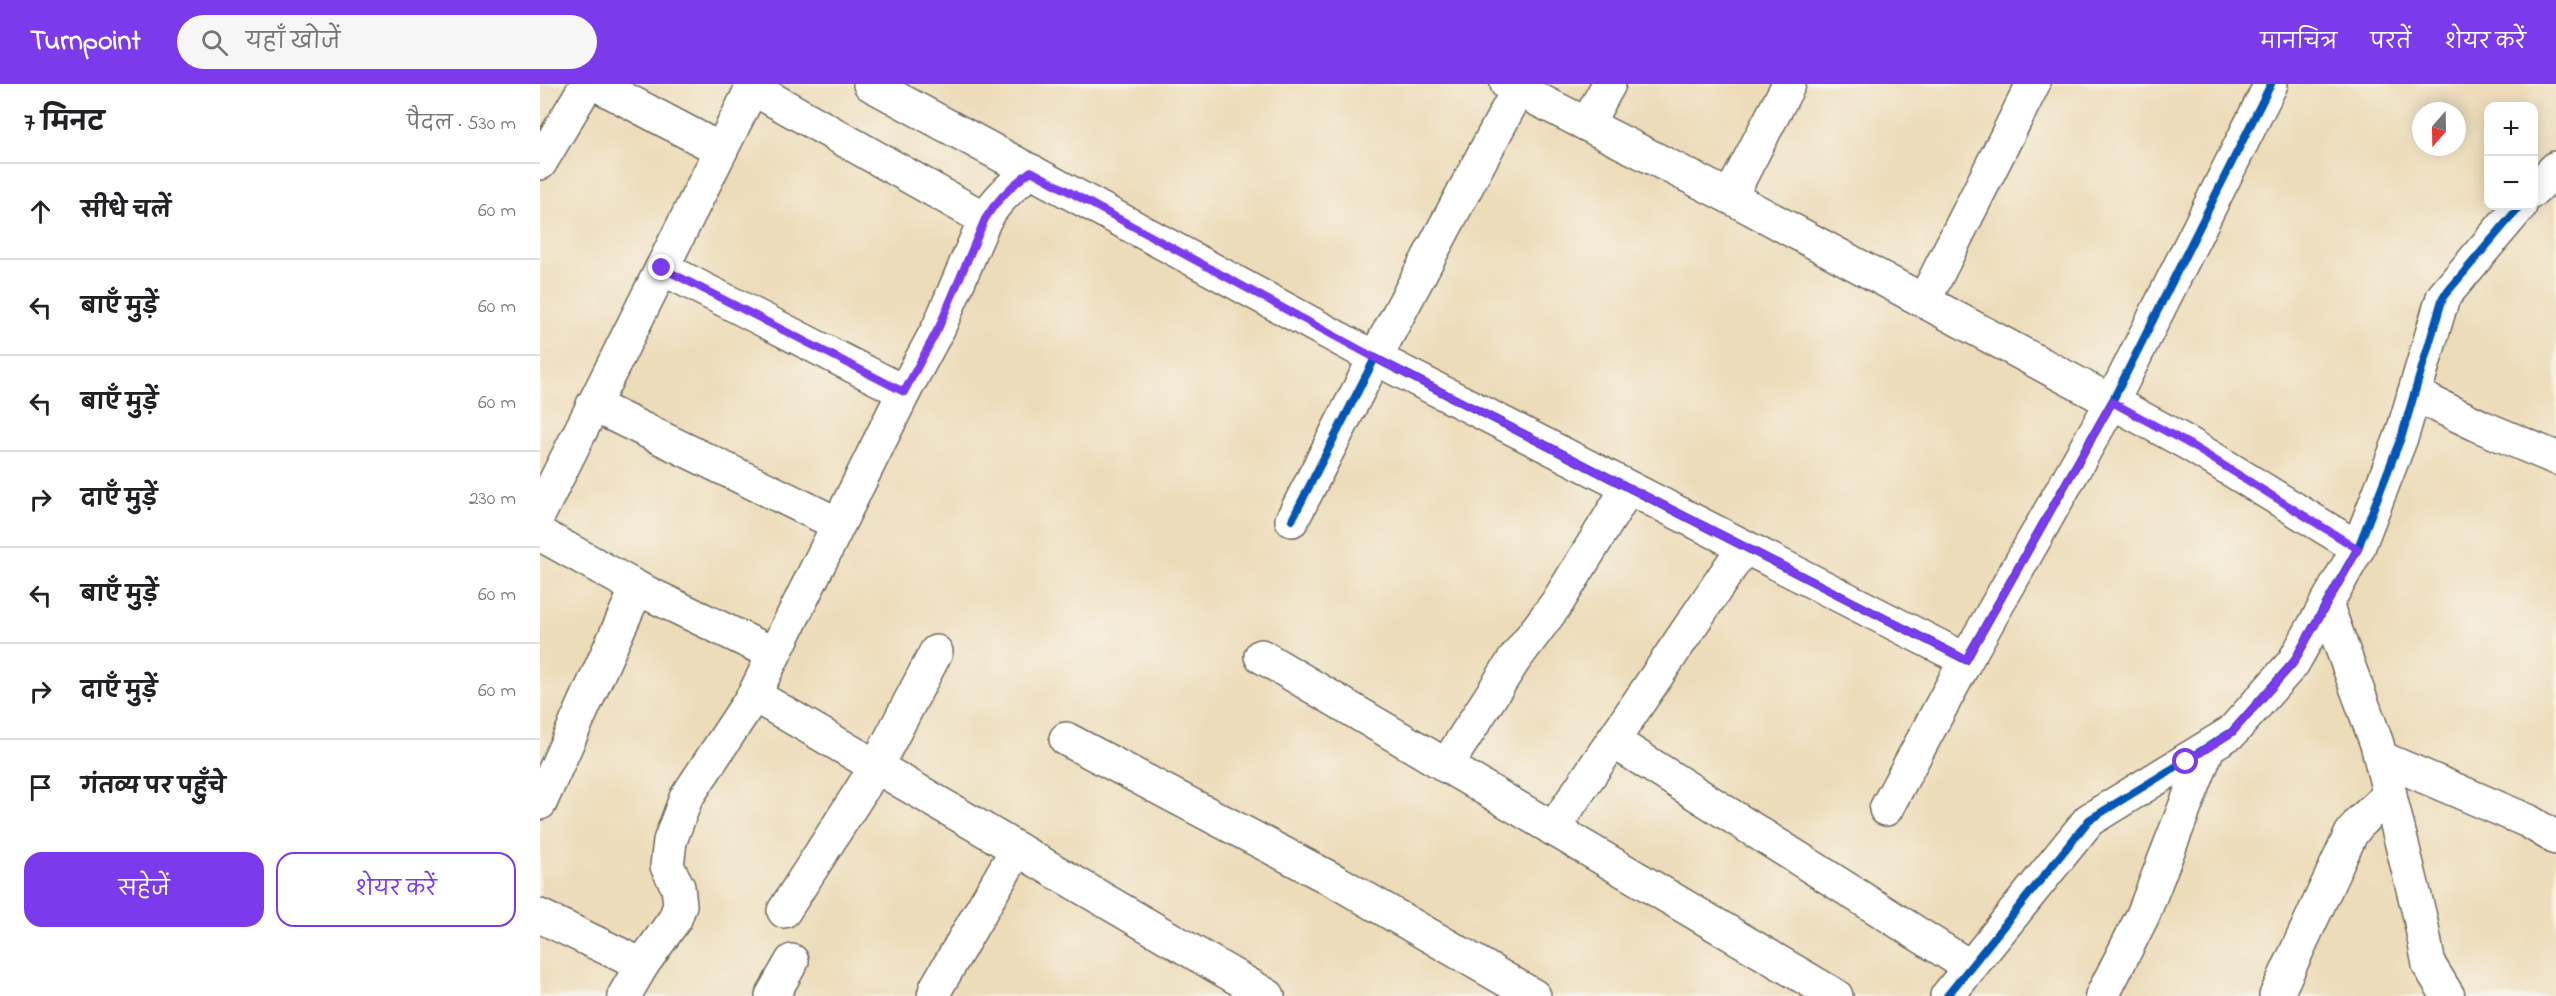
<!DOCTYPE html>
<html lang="hi">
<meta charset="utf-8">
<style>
:root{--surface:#fff;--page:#f6f6f6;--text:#202124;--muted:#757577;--line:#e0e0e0;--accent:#7c3aed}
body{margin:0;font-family:"Indie Flower","Playpen Sans Deva",sans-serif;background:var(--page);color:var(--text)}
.controls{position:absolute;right:18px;top:18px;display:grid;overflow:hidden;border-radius:12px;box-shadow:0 3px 15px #0003}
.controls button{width:54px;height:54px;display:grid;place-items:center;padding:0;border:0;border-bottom:2px solid var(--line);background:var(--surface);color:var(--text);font:30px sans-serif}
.compass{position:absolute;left:1872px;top:18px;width:54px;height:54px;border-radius:50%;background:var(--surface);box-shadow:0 3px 15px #0003;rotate:200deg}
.stop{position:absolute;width:18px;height:18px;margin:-14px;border:4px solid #7c3aed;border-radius:50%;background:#fff}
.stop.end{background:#7c3aed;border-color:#fff;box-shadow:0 2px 6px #0008}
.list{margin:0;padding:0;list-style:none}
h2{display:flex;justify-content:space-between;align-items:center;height:78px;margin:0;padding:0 24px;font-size:26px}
h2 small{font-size:20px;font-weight:400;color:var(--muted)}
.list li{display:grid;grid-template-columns:39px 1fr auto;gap:18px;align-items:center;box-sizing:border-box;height:96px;padding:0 24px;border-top:2px solid var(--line)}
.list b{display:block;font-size:22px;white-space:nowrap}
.list em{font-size:20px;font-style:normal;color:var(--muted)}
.actions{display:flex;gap:12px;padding:18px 24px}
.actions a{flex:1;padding:14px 0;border:2px solid var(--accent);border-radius:18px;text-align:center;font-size:21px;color:var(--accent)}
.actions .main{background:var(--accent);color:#fff}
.icon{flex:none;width:33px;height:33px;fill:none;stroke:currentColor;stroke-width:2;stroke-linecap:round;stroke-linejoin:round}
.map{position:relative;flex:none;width:2016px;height:912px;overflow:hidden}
header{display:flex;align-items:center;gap:36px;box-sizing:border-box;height:84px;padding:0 30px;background:var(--accent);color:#fff}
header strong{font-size:28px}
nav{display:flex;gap:33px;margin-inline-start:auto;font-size:21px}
.search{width:420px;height:54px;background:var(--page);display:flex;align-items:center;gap:15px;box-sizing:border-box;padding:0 21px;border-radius:33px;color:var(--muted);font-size:22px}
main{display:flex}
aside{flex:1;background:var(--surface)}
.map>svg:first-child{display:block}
</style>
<header>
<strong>Turnpoint</strong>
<div class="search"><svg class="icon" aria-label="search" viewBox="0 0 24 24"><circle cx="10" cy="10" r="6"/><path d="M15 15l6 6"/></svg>यहाँ खोजें</div>
<nav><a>मानचित्र</a><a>परतें</a><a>शेयर करें</a></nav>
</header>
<main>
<aside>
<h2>7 मिनट<small>पैदल · 530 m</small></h2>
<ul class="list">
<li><svg class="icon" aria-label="ahead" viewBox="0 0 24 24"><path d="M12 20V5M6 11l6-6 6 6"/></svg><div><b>सीधे चलें</b></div><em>60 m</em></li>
<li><svg class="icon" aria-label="left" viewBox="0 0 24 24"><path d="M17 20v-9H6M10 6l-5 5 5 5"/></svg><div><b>बाएँ मुड़ें</b></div><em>60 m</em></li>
<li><svg class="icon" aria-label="left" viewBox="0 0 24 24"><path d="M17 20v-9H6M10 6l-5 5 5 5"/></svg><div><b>बाएँ मुड़ें</b></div><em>60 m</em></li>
<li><svg class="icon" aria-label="right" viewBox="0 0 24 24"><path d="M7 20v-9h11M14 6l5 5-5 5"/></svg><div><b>दाएँ मुड़ें</b></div><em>230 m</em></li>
<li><svg class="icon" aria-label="left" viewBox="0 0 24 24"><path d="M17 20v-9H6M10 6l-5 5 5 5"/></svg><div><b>बाएँ मुड़ें</b></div><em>60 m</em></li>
<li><svg class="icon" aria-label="right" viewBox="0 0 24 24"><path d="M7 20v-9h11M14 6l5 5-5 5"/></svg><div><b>दाएँ मुड़ें</b></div><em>60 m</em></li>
<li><svg class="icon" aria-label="arrive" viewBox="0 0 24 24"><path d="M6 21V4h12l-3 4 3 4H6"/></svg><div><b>गंतव्य पर पहुँचे</b></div></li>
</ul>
<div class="actions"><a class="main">सहेजें</a><a>शेयर करें</a></div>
</aside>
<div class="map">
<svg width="2016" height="912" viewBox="0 0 2016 912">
<rect width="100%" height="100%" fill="#f7f3e8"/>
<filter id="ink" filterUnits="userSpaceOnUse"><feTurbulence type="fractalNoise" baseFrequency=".0167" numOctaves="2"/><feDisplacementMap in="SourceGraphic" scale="12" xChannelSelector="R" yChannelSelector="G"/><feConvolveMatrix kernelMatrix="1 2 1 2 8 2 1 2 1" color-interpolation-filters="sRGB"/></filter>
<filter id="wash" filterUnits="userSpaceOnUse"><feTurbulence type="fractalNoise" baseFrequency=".008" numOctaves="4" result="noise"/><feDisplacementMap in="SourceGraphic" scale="24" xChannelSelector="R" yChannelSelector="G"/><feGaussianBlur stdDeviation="1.35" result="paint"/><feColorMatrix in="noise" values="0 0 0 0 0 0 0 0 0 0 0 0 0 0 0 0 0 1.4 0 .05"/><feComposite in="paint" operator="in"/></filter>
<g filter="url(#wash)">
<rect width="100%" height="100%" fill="#eddcb9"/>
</g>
<g filter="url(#ink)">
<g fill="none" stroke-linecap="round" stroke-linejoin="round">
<defs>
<g id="street">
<path d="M 56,0 L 181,66"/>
<path d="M 330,0 L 835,274 L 978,6"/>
<path d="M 967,0 L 1190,113 L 1572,318 L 1649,360 L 1818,464"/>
<path d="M 212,4 L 445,135"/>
<path d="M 1047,40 L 1069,0"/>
<path d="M 0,79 L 47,0"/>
<path d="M 1190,113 L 1249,0"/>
<path d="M 122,184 L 364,308"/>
<path d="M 1385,215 L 1493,0"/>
<path d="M 1874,310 L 1942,343 L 2016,374"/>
<path d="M 53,321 L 298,440"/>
<path d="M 0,428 L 214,0"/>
<path d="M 752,436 L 835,274 L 1426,576 L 1572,318 L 1731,0"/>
<path d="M 0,450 L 97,504 L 0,719"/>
<path d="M 97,504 L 234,570"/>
<path d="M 1786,520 L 1837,660 L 1880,833 L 1889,881 L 1908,912"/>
<path d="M 721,572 L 1296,912"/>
<path d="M 214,611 L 728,912"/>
<path d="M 526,655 L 797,798 L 994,912"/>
<path d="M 1073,657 L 1430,883"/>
<path d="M 1841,674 L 1988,737 L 2016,754"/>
<path d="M 906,682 L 974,576 L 1017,519 L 1088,404"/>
<path d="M 1346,725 L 1426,576"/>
<path d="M 1013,745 L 1204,463"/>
<path d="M 244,827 L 336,683 L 396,568"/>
<path d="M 0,832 L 102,881 L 84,912"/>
<path d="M 102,881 L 135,835 L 140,821 L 138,803 L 127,782 L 130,757 L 146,714 L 214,611 L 364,308 L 399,243 L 445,135 C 457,115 472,101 491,87"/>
<path d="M 232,912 L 252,877"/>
<path d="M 394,912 L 396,904 L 477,765"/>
<path d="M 1562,912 L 1603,831 L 1668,664"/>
<path d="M 1736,912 L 1811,750 L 1820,738 L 1850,710"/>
</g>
<g id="secondary">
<path d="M 1994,106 L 2016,84"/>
<path d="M 1407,912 L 1549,736 L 1692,648 L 1753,579 L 1818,464 L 1862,351 L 1903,213 L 1980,122"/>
</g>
</defs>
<!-- street casing -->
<use href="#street" stroke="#6f695d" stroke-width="36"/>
<!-- secondary casing -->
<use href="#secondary" stroke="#6f695d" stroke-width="36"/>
<!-- street -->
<use href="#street" stroke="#fff" stroke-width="33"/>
<!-- secondary -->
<use href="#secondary" stroke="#fff" stroke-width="33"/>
<defs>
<g id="cycleway">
<path d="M 752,436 L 835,274 L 1426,576 L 1572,318 L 1731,0"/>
<path d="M 1407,912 L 1549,736 L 1692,648 L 1753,579 L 1818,464 L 1862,351 L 1903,213 L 1980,122"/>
</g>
</defs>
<!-- cycleway casing -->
<use href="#cycleway" stroke="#f7f3e8" stroke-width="11"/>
<!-- cycleway -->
<use href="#cycleway" stroke="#0057b8" stroke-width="8"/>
</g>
</g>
<g fill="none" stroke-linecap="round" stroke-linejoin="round" filter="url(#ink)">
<!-- route -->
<path stroke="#7c3aed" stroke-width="8" d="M 122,184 L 364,308 L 399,243 L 445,135 C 457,115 472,101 491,87 L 835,274 L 1426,576 L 1572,318 L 1649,360 L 1818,465 L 1753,579 L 1692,648 L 1646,678"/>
</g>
</svg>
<div class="controls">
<button>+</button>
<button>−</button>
</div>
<svg class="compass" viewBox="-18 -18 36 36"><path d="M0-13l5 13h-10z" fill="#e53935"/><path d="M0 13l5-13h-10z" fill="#757577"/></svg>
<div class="stop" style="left:1646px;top:678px"></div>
<div class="stop end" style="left:122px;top:184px"></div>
</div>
</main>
